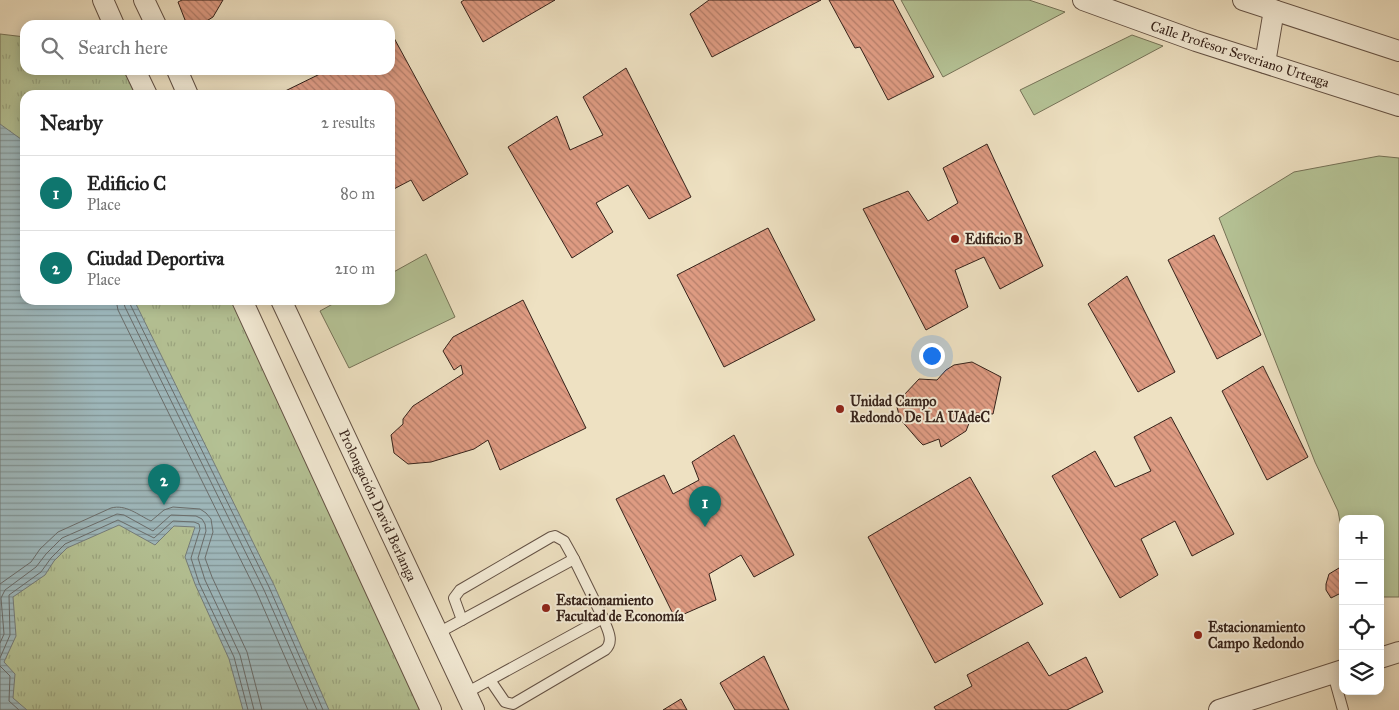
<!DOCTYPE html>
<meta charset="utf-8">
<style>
:root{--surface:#fff;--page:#f2f2f2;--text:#222;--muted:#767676;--line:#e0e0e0;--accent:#0f766e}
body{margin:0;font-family:"IM FELL Great Primer",serif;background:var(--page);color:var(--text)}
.controls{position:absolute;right:15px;bottom:15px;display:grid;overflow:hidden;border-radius:10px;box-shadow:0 2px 12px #0003}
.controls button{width:45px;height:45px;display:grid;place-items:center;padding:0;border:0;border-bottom:1px solid var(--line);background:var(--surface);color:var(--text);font:25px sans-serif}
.you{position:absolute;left:931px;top:355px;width:18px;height:18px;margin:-12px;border:4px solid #fff;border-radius:50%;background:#1a73e8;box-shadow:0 0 0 8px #1a73e833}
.badge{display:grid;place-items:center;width:32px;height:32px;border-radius:50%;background:var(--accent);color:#fff;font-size:16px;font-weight:700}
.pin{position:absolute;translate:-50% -41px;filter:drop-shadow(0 1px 2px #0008)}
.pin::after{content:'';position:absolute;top:26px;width:18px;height:15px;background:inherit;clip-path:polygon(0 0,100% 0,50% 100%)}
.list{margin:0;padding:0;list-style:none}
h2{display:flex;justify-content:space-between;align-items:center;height:65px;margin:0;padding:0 20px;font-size:21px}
h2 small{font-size:16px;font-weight:400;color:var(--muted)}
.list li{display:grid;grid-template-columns:32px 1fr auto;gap:15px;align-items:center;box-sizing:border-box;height:75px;padding:0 20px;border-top:1px solid var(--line)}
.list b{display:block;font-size:19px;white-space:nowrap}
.list p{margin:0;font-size:16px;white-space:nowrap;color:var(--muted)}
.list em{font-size:16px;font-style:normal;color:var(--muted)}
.icon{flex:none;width:28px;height:28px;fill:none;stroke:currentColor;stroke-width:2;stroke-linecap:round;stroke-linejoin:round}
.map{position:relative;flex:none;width:1399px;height:710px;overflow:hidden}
.search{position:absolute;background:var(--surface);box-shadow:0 2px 12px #0003;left:20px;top:20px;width:375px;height:55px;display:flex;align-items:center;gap:12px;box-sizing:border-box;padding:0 18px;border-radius:15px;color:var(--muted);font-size:19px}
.panel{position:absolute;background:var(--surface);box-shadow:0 2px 12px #0003;left:20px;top:90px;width:375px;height:215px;border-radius:15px}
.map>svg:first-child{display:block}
</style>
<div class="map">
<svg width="1399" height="710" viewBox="0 0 1399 710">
<defs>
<pattern id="park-tufts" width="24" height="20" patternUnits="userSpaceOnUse" patternTransform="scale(1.25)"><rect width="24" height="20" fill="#b5c396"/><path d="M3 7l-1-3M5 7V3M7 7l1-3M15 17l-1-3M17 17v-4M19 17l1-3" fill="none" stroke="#9ca781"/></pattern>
<pattern id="water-rules" width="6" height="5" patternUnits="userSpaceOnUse" patternTransform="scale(1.25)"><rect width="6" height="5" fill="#9fbabf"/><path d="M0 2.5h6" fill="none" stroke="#82979a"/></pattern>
<pattern id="building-back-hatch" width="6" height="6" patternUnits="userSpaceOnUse" patternTransform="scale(1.25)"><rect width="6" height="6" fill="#de9b82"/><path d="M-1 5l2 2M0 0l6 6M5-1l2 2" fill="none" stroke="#b57e6a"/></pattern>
</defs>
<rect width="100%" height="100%" fill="#eee1c2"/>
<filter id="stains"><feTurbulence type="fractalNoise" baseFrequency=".004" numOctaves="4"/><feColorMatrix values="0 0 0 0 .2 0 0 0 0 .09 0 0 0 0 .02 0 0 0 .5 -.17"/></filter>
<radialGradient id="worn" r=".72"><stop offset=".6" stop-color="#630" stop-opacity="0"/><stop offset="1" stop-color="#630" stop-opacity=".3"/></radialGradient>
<!-- park -->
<path fill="url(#park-tufts)" stroke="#767358" d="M 0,34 L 25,37 L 25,70 L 120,70 L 129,75 L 139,95 L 25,95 L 25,300 L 233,300 L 422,710 L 0,710 Z"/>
<!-- garden -->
<g fill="#b5c396" stroke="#767358">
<path d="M 901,0 L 1029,0 L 1065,12 L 943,77 Z"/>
<path d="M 1132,35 L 1163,46 L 1034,115 L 1020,90 Z"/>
<path d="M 1379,156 L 1399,158 L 1399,597 L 1380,597 L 1380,519 L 1343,519 L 1343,538 L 1338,511 L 1315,462 L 1219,218 L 1294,172 Z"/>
<path d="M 426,254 L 455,317 L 349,368 L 320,311 L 340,300 L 390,300 L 390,274 Z"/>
</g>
<!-- water -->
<path fill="url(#water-rules)" stroke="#757e7d" d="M 0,124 L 25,142 L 25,300 L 134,300 L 274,585 L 329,710 L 243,710 L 229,659 L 195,584 L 185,557 L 195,527 L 174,526 L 155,545 L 119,525 L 67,548 L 54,561 L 45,575 L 13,597 L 16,636 L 4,662 L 15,674 L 13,698 L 27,710 L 0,710 Z"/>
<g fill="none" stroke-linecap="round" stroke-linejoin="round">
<!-- shore -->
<g stroke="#6a6e6d" stroke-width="1">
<path d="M 116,300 L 118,310 L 257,593 L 308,710"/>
<path d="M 123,300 L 125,307 L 264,590 L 317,710"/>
<path d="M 130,300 L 130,304 L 269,587 L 323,710"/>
<path d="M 0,584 L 31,562 L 40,549 L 58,532 L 111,508 C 126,504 138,515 151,521 L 164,510 L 173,507 L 200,509 L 206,513 L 211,519 L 213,532 L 205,558 L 212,577 L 247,652 L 262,710"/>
<path d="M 0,643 L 4,634 L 1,598 L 5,590 L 36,567 L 46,554 L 62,538 L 117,514 L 124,515 L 153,531 L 171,515 L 196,516 L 202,519 L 205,524 L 206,531 L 198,558 L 205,580 L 240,655 L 254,710"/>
<path d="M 0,658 L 10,635 L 9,595 L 41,572 L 51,558 L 65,544 L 118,520 L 154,538 L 173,521 L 194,522 L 199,524 L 200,529 L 191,558 L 199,583 L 234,657 L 248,710"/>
<path d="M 0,666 L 10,676 L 9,701 L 19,710"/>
</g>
</g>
<!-- building -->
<g fill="url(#building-back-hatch)" stroke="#36231b">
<path d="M 182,0 L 223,0 L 213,17 L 200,25 L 187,25 L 178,2 Z"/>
<path d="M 464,0 L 555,0 L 483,42 L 461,2 Z"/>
<path d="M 709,0 L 821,0 L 712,57 L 690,14 Z"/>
<path d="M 829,0 L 893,0 L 934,77 L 888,100 L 860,47 L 855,48 Z"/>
<path d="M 394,38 L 468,174 L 423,201 L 411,180 L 390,191 L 390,95 L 277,95 L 328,70 L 390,70 L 390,39 Z"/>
<path d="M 626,68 L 691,197 L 649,219 L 628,185 L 596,203 L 613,232 L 572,258 L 508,147 L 557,116 L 570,150 L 603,135 L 583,97 Z"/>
<path d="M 987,144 L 1043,266 L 1000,289 L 984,257 L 955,270 L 968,307 L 926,330 L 863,209 L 908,191 L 928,221 L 958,203 L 943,168 Z"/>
<path d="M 768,228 L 815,320 L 724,367 L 677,275 Z"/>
<path d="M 1214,235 L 1261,335 L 1217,359 L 1168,260 Z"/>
<path d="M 1127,276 L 1175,372 L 1138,392 L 1088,304 Z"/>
<path d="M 523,300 L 586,428 L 500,470 L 488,440 L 474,449 L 431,462 L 408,464 L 394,453 L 391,435 L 403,424 L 403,419 L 413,406 L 463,374 L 461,365 L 454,370 L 443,351 L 453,337 Z"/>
<path d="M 972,362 L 1001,377 L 993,414 L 973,413 L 966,431 L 941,447 L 939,439 L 923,445 L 919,441 L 900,419 L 897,407 L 904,395 L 919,379 L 937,380 L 946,370 L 954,365 Z"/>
<path d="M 1263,366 L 1308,457 L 1267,480 L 1222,391 Z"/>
<path d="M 1171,417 L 1234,534 L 1192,556 L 1175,521 L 1141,539 L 1158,575 L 1120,598 L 1052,476 L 1095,451 L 1115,487 L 1151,471 L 1134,437 Z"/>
<path d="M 734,435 L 794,555 L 754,577 L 741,555 L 709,574 L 716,600 L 675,618 L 616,499 L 664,475 L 673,494 L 699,480 L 692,462 Z"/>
<path d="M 970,477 L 1043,604 L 935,663 L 868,537 Z"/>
<path d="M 1339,568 L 1343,573 L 1343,592 L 1331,598 L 1326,590 L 1326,584 L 1329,574 Z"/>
<path d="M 1028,642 L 1049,676 L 1086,657 L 1103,692 L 1067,710 L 936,710 L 934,707 L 972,686 L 967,675 Z"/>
<path d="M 764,656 L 789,710 L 735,710 L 720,683 Z"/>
<path d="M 681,699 L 687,710 L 663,710 Z"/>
</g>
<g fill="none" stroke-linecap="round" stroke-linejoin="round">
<defs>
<g id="service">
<path d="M 462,620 L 454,598 L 460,590 L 551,537 L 555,536 L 564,541 L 574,559"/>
<path d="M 438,633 L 574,559 L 603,618 L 466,693"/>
<path d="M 1333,674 L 1343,710"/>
<path d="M 490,680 L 505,702 L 513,704 L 605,650 C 615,641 607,629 603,618"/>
</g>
<g id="minor">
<path d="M 103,0 L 114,25"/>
<path d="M 144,0 L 156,25"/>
<path d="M 1083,0 L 1196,41 L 1399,106"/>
<path d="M 1243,0 L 1399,51"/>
<path d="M 1265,63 L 1274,10"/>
<path d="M 135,70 L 147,95"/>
<path d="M 177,70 L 188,95"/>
<path d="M 242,300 L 431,710"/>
<path d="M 281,300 L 474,710"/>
<path d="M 1380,658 L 1399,652"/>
<path d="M 1219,710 L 1343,670"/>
</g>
</defs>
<!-- service casing -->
<use href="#service" stroke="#645245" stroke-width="12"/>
<!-- minor casing -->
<use href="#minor" stroke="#645245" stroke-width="22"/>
<!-- service -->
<use href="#service" stroke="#f4ecd7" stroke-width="10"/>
<!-- minor -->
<use href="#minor" stroke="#f4ecd7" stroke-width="20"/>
</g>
<!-- markers -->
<g fill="#8f2418" stroke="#f4ecd7" stroke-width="2">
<circle cx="955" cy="239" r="5"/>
<circle cx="840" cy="409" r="5"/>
<circle cx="546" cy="608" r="5"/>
<circle cx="1198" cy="635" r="5"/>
</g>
<g text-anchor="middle" stroke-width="4" stroke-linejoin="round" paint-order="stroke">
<!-- street labels -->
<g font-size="14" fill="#36231b" stroke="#f4ecd7">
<text transform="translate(1240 54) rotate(18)" y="5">Calle Profesor Severiano Urteaga</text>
<text transform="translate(378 505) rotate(65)" y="5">Prolongación David Berlanga</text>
</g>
<!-- poi labels -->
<g font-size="14" font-weight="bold" fill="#36231b" stroke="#f4ecd7" text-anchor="start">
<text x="965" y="244">Edificio B</text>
<text x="850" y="406">Unidad Campo<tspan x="850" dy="16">Redondo De LA UAdeC</tspan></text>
<text x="556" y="605">Estacionamiento<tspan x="556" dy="16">Facultad de Economía</tspan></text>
<text x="1208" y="632">Estacionamiento<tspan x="1208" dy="16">Campo Redondo</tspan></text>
</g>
</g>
<rect width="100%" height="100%" filter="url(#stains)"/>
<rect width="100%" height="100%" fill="url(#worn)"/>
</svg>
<div class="controls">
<button>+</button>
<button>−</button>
<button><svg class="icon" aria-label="locate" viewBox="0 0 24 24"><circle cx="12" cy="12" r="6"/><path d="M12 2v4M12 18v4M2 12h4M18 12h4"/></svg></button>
<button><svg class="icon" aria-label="layers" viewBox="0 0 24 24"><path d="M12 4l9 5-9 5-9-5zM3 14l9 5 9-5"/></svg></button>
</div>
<div class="you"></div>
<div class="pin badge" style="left:705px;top:527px">1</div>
<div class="pin badge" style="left:164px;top:505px">2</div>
<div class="search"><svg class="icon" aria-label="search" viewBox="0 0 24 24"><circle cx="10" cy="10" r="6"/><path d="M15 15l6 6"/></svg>Search here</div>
<section class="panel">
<h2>Nearby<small>2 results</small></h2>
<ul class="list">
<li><span class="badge">1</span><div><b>Edificio C</b><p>Place</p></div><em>80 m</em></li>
<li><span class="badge">2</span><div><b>Ciudad Deportiva</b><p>Place</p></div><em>210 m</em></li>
</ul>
</section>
</div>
